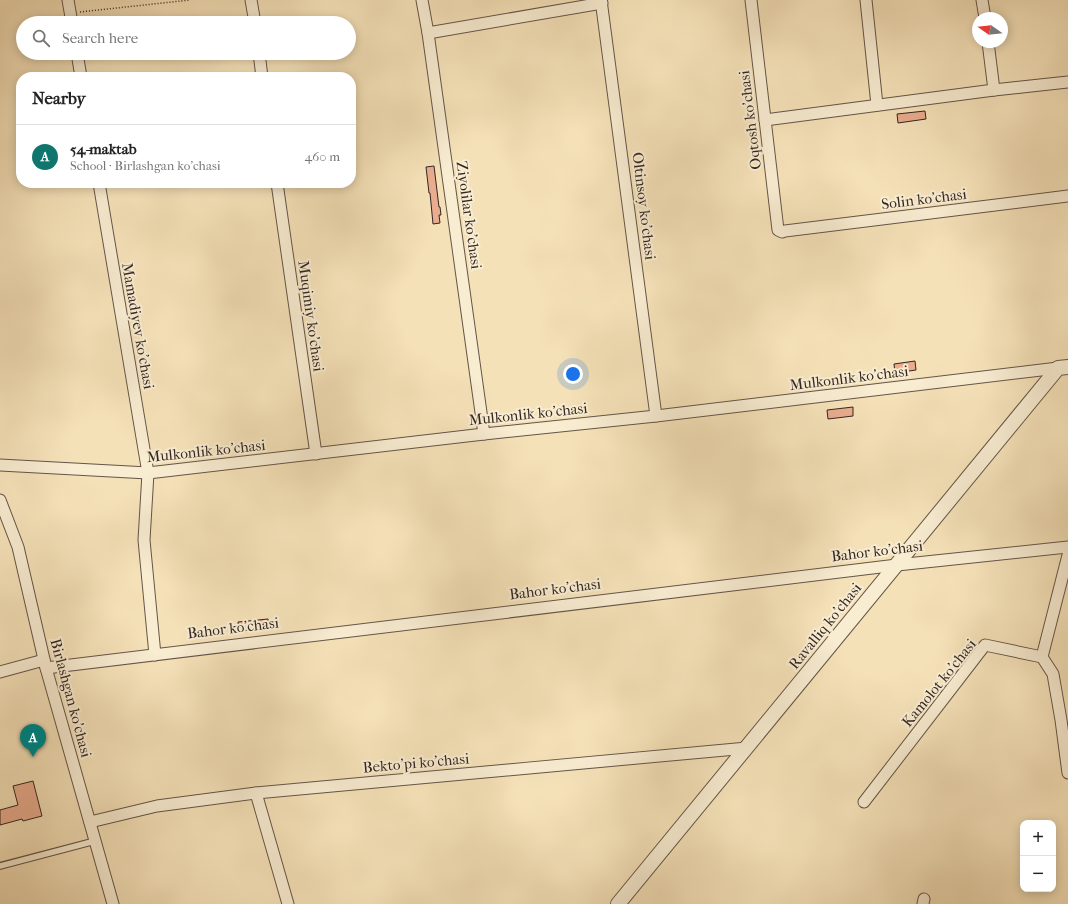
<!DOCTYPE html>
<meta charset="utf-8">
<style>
:root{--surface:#fff;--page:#f2f2f2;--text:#222;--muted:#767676;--line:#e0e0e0;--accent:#0f766e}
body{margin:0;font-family:"IM FELL French Canon",serif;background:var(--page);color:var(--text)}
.controls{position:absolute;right:12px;bottom:12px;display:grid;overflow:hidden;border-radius:8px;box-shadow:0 2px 10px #0003}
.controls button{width:36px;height:36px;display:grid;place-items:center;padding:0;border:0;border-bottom:1px solid var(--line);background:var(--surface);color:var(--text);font:20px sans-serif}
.compass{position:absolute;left:972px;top:12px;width:36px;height:36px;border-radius:50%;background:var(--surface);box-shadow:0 2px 10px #0003;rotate:284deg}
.you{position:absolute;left:573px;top:374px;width:14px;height:14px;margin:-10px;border:3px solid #fff;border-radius:50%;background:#1a73e8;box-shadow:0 0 0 6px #1a73e833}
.badge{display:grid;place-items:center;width:26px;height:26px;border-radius:50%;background:var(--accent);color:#fff;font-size:13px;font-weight:700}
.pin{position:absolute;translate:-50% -33px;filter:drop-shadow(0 1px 2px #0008)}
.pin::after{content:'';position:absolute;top:21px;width:14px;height:12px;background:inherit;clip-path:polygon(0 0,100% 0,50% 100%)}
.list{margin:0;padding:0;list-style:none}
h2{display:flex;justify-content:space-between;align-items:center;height:52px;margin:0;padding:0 16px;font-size:17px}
h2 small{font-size:13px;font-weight:400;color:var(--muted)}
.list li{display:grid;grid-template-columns:26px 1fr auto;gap:12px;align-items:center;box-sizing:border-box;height:64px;padding:0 16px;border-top:1px solid var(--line)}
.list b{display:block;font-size:15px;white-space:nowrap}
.list p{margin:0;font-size:13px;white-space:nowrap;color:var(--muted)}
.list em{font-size:13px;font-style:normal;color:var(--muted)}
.icon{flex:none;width:22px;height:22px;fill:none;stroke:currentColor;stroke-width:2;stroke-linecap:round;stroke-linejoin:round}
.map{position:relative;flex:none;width:1068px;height:904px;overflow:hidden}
.search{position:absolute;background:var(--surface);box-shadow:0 2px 10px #0003;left:16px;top:16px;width:340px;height:44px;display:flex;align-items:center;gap:10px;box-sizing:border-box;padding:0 14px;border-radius:22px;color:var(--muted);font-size:15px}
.panel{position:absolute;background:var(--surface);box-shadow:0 2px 10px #0003;left:16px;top:72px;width:340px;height:116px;border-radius:16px}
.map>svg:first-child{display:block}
</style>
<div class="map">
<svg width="1068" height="904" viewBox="0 0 1068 904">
<rect width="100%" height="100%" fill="#f5e1b8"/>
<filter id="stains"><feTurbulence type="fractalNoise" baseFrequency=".005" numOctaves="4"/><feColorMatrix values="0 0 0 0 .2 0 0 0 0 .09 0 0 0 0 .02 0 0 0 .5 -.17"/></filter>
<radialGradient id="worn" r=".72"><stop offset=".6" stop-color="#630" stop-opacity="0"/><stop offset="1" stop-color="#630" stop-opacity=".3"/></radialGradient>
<!-- building -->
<g fill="#e9ac8f" stroke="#332621">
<path d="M 925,111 L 926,119 L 898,123 L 897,114 Z"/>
<path d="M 434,166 L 439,207 L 440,207 L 441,215 L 439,215 L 440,223 L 433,224 L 430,193 L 429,193 L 426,167 Z"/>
<path d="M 915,361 L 916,370 L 895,373 L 894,364 Z"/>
<path d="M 853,407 L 853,416 L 828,419 L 827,410 Z"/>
<path d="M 868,550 L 868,558 L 839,561 L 838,553 Z"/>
<path d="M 268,619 L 269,628 L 239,631 L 238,622 Z"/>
<path d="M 33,781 L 42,816 L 23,821 L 22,819 L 0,825 L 0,810 L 18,805 L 13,786 Z"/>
</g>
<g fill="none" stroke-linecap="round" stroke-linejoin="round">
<defs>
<path id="service" d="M 0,866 L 95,841"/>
<g id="minor">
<path d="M 68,0 L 72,23"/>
<path d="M 251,0 L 255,23"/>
<path d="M 422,0 L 428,33 L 484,434"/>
<path d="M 601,0 L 656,416"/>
<path d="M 751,0 L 778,230 L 782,232 L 785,231 L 1068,196"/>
<path d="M 866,0 L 877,105"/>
<path d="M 982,0 L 985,18"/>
<path d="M 428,33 L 602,3"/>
<path d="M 988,42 L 994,90"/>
<path d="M 77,53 L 81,77"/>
<path d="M 259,53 L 262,77"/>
<path d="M 765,120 L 994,90 L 1068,82"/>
<path d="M 99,183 L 148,473 L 144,540 L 155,655"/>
<path d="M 277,183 L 316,454"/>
<path d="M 0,465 L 148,473 L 484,434 L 656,416 L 1058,368"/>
<path d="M 0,500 L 18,547 L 46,668 L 113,904"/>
<path d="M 1042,657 L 1068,555"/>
<path d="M 46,668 L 897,565 L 1068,547"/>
<path d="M 0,672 L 44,660"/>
<path d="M 256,793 L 288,904"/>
<path d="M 864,802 L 985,645 L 1042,657 L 1053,674 L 1061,720 L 1068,773"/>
<path d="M 90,822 L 157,806 L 256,793 L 747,748"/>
<path d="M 923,904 L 924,899"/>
</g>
<path id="tertiary" d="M 618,904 L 1058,368 L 1068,367"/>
</defs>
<!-- service casing -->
<use href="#service" stroke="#645547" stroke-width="8"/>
<!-- minor casing -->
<use href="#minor" stroke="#645547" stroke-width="13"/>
<!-- tertiary casing -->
<use href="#tertiary" stroke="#645547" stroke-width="16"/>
<!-- path -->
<path stroke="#332621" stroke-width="1.5" stroke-dasharray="1 2" stroke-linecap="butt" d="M 80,12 L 190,0"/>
<!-- service -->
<use href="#service" stroke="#f8ecd1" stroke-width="5.5"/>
<!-- minor -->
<use href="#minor" stroke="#f8ecd1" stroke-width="11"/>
<!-- tertiary -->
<use href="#tertiary" stroke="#f8ecd1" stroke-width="14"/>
</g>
<g text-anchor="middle" stroke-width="4" stroke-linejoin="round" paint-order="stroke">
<!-- street labels -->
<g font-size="15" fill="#332621" stroke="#f8ecd1">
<text transform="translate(750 120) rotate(-97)" y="5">Oqtosh ko'chasi</text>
<text transform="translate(924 199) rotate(-7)" y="5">Solin ko'chasi</text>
<text transform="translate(644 206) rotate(83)" y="5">Oltinsoy ko'chasi</text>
<text transform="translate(469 215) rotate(82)" y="5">Ziyolilar ko'chasi</text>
<text transform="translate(311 316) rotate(82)" y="5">Muqimiy ko'chasi</text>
<text transform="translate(138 326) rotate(80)" y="5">Mamadiyev ko'chasi</text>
<text transform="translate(849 378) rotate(-7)" y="5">Mulkonlik ko'chasi</text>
<text transform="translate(528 414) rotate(-6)" y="5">Mulkonlik ko'chasi</text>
<text transform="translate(206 451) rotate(-6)" y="5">Mulkonlik ko'chasi</text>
<text transform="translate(877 551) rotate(-7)" y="5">Bahor ko'chasi</text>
<text transform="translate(555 589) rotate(-7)" y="5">Bahor ko'chasi</text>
<text transform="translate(825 626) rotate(-51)" y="5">Ravalliq ko'chasi</text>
<text transform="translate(233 628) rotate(-7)" y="5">Bahor ko'chasi</text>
<text transform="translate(939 683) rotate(-51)" y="5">Kamolot ko'chasi</text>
<text transform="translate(71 698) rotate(75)" y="5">Birlashgan ko'chasi</text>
<text transform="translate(416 763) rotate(-5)" y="5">Bekto'pi ko'chasi</text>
</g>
</g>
<rect width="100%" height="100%" filter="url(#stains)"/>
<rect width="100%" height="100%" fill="url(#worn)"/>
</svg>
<div class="controls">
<button>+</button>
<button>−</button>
</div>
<svg class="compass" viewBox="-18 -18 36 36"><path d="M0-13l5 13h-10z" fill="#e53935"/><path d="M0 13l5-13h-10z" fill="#767676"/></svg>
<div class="you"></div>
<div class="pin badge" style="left:33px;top:757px">A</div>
<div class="search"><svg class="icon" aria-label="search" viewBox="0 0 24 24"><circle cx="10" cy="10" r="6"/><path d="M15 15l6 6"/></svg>Search here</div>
<section class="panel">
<h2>Nearby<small></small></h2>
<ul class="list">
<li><span class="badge">A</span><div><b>54-maktab</b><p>School · Birlashgan ko'chasi</p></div><em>460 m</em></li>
</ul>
</section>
</div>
